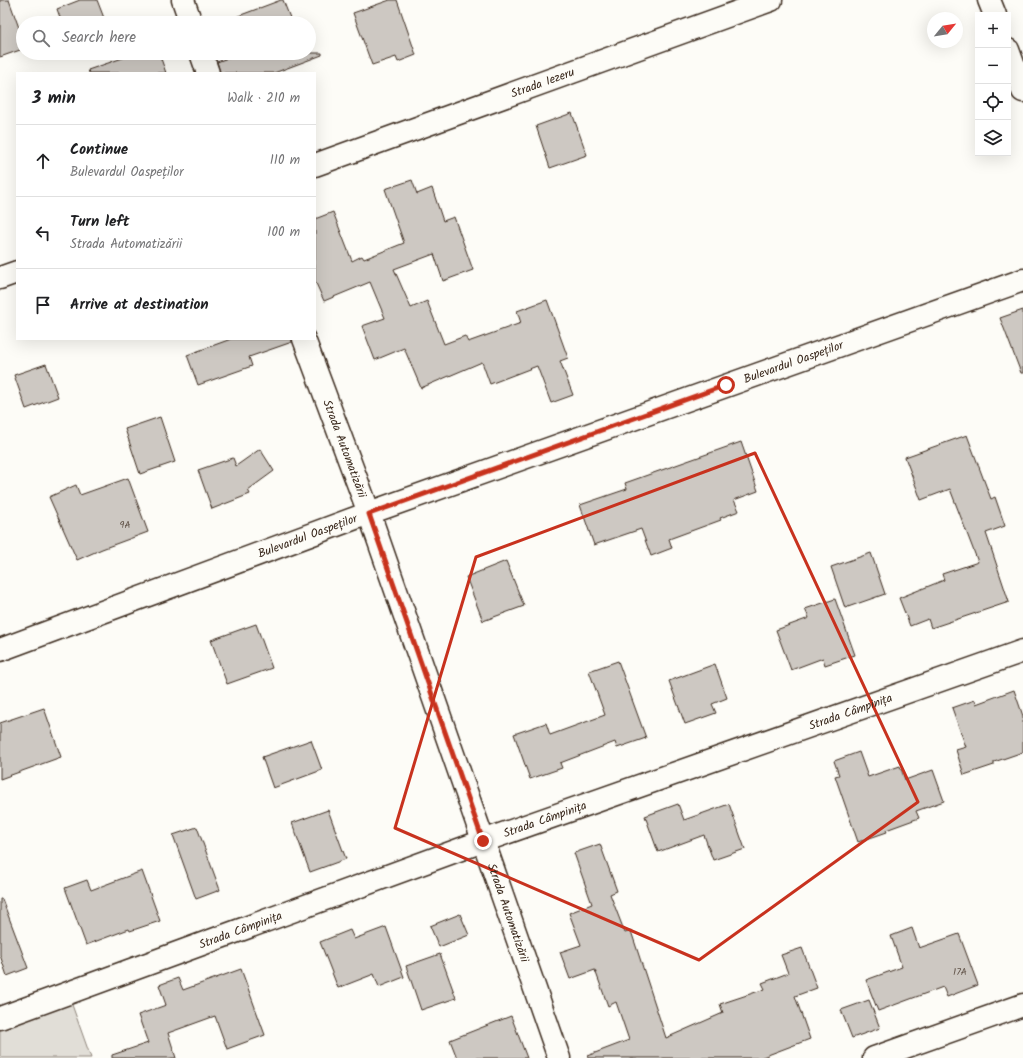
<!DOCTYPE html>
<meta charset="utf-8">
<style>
:root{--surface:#fff;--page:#f2f2f2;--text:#202124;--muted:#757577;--line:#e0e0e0}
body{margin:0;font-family:Kalam,sans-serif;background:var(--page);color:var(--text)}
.controls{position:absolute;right:12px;top:12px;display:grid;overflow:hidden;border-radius:0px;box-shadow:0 4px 16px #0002}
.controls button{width:36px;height:36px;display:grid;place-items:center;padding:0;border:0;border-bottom:1px solid var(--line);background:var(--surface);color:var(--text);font:20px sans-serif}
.compass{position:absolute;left:927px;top:12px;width:36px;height:36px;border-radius:50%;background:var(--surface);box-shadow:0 4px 16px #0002;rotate:60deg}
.stop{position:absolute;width:12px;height:12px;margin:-9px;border:3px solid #c8321e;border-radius:50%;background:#fff}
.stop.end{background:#c8321e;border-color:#fff;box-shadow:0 1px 4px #0008}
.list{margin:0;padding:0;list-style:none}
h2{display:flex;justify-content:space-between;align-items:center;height:52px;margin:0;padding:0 16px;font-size:17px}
h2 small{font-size:13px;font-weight:400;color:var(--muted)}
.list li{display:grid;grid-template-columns:26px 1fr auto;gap:12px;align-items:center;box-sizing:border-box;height:72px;padding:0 16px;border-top:1px solid var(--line)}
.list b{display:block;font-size:15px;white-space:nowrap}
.list p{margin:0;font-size:13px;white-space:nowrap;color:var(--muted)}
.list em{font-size:13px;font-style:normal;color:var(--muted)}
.icon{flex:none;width:22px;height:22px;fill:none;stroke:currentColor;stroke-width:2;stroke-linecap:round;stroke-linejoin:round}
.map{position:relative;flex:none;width:1023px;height:1058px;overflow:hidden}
.search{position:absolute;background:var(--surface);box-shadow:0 4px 16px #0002;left:16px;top:16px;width:300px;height:44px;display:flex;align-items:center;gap:10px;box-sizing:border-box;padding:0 14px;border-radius:22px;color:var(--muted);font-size:15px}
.panel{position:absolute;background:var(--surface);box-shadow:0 4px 16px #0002;left:16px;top:72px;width:300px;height:268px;border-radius:0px}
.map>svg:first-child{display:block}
</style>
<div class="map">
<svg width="1023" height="1058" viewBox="0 0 1023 1058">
<rect width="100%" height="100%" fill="#fdfcf7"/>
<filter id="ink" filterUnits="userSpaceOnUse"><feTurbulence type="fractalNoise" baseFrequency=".025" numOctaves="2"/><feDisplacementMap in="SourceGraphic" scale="8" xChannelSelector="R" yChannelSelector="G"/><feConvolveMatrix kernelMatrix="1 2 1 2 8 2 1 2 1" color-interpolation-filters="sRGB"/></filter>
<g filter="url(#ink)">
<!-- green -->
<path fill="#e1ded7" stroke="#8e847a" d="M 71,1002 L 91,1058 L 0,1058 L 0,1028 Z"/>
<!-- building -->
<g fill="#cdc8c2" stroke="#3b2a1e">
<path d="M 0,0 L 9,0 L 23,39 L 23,49 L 0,57 Z"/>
<path d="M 80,0 L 97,0 L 104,18 L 90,23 L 62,23 L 57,9 Z"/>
<path d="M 281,0 L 283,0 L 292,23 L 225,23 L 225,21 Z"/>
<path d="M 390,0 L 397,0 L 416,55 L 398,62 L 396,57 L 372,65 L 353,13 Z"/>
<path d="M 137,53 L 159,53 L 166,73 L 89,73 L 88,70 Z"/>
<path d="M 241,53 L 322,53 L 322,55 L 274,73 L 220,73 L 217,62 Z"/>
<path d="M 572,113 L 587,155 L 550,168 L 536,126 Z"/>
<path d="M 412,180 L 417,194 L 432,188 L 443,221 L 454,217 L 473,270 L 443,281 L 434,254 L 394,269 L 411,308 L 427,301 L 444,344 L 465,336 L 468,342 L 521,323 L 517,311 L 547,300 L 568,358 L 560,361 L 573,395 L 551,403 L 537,366 L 490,384 L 482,362 L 421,388 L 404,348 L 375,360 L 362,326 L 385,318 L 370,282 L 324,301 L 315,281 L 315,219 L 333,212 L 352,261 L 362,256 L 364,259 L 404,243 L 385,189 Z"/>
<path d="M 1023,310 L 1023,373 L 1021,373 L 1000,318 Z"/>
<path d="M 231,339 L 292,339 L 292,342 L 249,357 L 252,366 L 198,385 L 187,355 Z"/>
<path d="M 46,364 L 58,397 L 26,409 L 14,375 Z"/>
<path d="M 160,417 L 175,462 L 140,474 L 125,429 Z"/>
<path d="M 967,435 L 991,499 L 995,497 L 1005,526 L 986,533 L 1009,602 L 931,628 L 928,619 L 910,626 L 899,598 L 944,580 L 942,574 L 978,562 L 950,489 L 921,500 L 905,457 Z"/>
<path d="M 741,442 L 758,491 L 734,500 L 739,511 L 720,518 L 721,520 L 669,539 L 672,548 L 651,556 L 641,529 L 594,545 L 580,505 L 627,489 L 625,483 Z"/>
<path d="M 260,449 L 274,471 L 248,490 L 250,494 L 212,509 L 198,470 L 233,458 L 236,466 Z"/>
<path d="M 128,478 L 148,532 L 102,549 L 77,560 L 49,497 L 76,485 L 80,495 Z"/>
<path d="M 871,553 L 885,594 L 845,608 L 831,567 Z"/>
<path d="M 506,561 L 524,606 L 483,621 L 466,577 Z"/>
<path d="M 835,599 L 855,655 L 825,665 L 823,658 L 791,670 L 776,630 L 809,618 L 805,609 Z"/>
<path d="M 256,624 L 272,668 L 227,684 L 211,640 Z"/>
<path d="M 618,661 L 646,738 L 617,748 L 615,742 L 560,763 L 562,768 L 530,779 L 514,734 L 546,723 L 550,735 L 605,715 L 589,671 Z"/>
<path d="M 715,664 L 727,698 L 712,704 L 716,713 L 685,724 L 669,681 Z"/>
<path d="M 1014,690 L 1023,716 L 1023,752 L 994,762 L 994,765 L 964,775 L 956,750 L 966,747 L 952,708 L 975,700 L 976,704 Z"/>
<path d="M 44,708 L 61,757 L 0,779 L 0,723 Z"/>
<path d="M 311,740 L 322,770 L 273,788 L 262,757 Z"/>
<path d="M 859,752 L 868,777 L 900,766 L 905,780 L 933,770 L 944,801 L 916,811 L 919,818 L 886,830 L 887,832 L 858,842 L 835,776 L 839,775 L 834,761 Z"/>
<path d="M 678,804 L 684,820 L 729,804 L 745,849 L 713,860 L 704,835 L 658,852 L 645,816 Z"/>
<path d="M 328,810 L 346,859 L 310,872 L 292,823 Z"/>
<path d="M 197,827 L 220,890 L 196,899 L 173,835 Z"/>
<path d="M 600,844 L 617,891 L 610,894 L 625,933 L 631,931 L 666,1038 L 723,1013 L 720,1004 L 765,989 L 762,983 L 788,973 L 781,955 L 802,948 L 817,988 L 795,996 L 810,1039 L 760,1058 L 588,1058 L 587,1056 L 629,1040 L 616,1002 L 608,1006 L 595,970 L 570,979 L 560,952 L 581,945 L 569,913 L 592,904 L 574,853 Z"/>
<path d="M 142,871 L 160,921 L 130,931 L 129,929 L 86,945 L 65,888 L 87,880 L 91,890 Z"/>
<path d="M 0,899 L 2,899 L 28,968 L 7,976 L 0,955 Z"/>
<path d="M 460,914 L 469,935 L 439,947 L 430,926 Z"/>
<path d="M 386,927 L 404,977 L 379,987 L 374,974 L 338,988 L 320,942 L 350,930 L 354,939 Z"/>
<path d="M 912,928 L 919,948 L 959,934 L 978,985 L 947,997 L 943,987 L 878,1011 L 866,980 L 902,967 L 891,936 Z"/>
<path d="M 440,954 L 456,998 L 421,1010 L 406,966 Z"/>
<path d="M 241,969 L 265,1035 L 227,1049 L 215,1016 L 168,1033 L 176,1058 L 112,1058 L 112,1055 L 148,1043 L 138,1015 L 166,1005 L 159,985 L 178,978 L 183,990 Z"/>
<path d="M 869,1000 L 880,1028 L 852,1038 L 841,1010 Z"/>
<path d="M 511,1016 L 527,1058 L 457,1058 L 450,1040 Z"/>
</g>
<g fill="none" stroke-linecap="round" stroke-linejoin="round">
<defs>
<g id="minor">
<path d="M 183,0 L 191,23"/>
<path d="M 989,0 L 995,15"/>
<path d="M 1008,50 L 1023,91"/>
<path d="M 201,53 L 208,73"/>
<path id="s1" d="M 315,165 L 771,0"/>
<path d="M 0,278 L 17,272"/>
<path id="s2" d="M 304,339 L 369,513 L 559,1058"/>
<path id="s3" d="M 0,650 L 369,513 L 1023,280"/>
<path id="s4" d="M 0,1018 L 483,841 L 1023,651"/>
<path d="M 874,1058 L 1023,1005"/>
</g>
</defs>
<!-- minor casing -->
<use href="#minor" stroke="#3b2a1e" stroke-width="25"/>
<!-- minor -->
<use href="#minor" stroke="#fdfcf7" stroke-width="22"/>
</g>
</g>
<g fill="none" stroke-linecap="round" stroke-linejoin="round" filter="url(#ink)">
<!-- route -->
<path stroke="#c8321e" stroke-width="5" d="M 483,841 L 369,514 L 726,385"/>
</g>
<!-- marked area -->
<path fill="none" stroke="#c8321e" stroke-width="3" stroke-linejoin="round" d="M 755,453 L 918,802 L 699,960 L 395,828 L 476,557 Z"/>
<g text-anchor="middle" stroke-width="3.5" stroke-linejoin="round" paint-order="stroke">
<!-- number labels -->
<g font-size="10" fill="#605247">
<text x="125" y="528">9A</text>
<text x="960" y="975">17A</text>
</g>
<!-- street labels -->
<g font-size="12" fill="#3b2a1e" stroke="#fdfcf7">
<text dy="4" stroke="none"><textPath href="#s1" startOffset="242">Strada Iezeru</textPath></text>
<text dy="4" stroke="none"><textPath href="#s3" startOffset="844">Bulevardul Oaspeților</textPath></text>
<text dy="4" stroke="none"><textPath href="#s2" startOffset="117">Strada Automatizării</textPath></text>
<text dy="4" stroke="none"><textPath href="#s3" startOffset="328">Bulevardul Oaspeților</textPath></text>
<text dy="4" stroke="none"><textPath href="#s4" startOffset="904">Strada Câmpinița</textPath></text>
<text dy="4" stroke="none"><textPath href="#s4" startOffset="580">Strada Câmpinița</textPath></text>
<text dy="4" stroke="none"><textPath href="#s2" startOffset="609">Strada Automatizării</textPath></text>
<text dy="4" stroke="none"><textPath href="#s4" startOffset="256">Strada Câmpinița</textPath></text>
</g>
</g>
</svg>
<div class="controls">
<button>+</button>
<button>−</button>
<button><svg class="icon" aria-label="locate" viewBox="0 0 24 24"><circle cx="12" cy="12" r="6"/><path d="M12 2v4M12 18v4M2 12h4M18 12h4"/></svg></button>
<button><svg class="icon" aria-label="layers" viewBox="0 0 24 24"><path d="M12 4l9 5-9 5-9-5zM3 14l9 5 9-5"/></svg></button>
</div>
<svg class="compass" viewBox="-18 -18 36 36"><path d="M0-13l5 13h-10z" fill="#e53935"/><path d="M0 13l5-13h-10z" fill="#757577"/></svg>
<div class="stop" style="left:726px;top:385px"></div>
<div class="stop end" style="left:483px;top:841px"></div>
<div class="search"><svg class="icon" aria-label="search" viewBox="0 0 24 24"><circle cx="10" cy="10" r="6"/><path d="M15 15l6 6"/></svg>Search here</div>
<section class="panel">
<h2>3 min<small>Walk · 210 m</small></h2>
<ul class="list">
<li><svg class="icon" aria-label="ahead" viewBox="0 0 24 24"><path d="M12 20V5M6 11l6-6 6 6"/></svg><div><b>Continue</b><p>Bulevardul Oaspeților</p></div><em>110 m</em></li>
<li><svg class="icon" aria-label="left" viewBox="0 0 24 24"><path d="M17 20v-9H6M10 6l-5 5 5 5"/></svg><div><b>Turn left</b><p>Strada Automatizării</p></div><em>100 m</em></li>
<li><svg class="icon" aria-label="arrive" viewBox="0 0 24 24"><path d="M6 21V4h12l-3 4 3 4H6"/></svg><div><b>Arrive at destination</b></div></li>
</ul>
</section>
</div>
